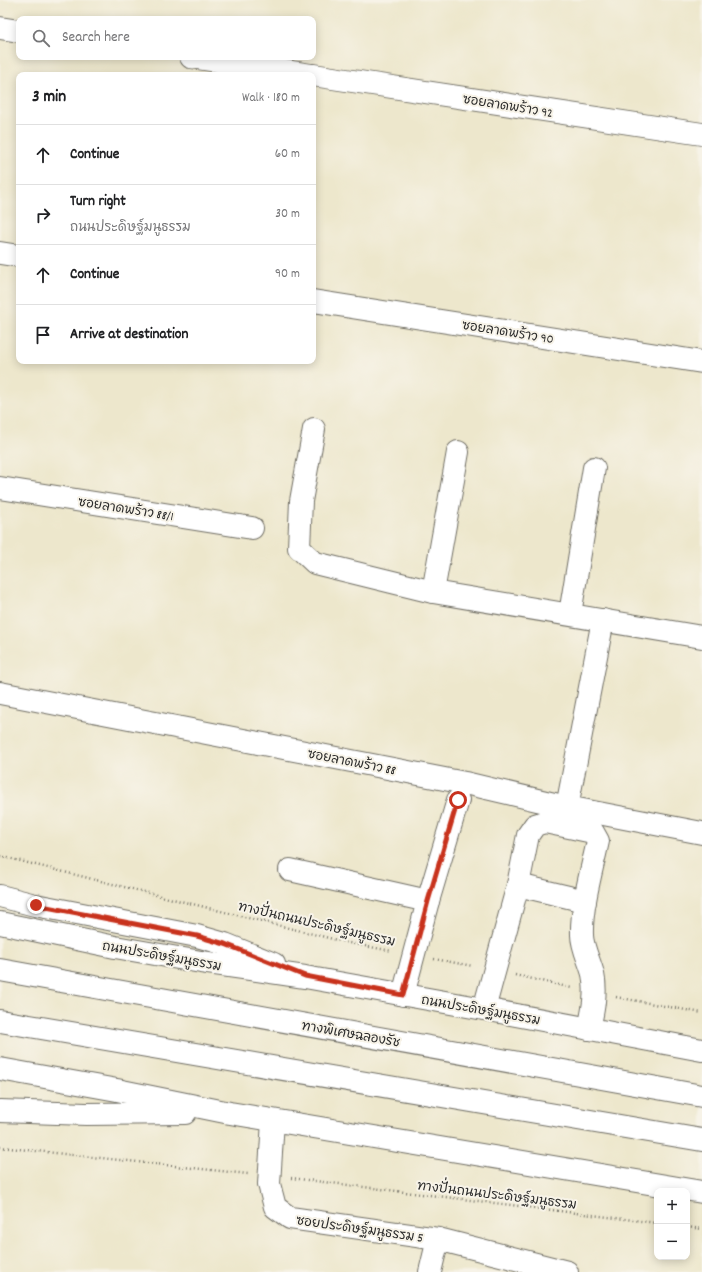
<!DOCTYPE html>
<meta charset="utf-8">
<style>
:root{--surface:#fff;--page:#f6f6f6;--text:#202124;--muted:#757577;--line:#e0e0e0}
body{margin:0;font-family:Dekko,"Playpen Sans Thai",sans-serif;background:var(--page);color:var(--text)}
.controls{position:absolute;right:12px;bottom:12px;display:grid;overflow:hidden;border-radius:8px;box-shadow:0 2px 10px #0003}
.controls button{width:36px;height:36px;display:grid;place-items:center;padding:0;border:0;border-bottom:1px solid var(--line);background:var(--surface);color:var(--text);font:20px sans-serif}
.stop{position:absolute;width:12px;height:12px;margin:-9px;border:3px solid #c8321e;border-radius:50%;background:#fff}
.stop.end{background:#c8321e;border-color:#fff;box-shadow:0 1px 4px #0008}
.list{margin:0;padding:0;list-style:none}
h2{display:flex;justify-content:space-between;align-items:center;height:52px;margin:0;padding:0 16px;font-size:17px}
h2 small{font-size:13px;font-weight:400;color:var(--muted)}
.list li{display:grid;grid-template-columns:26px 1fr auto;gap:12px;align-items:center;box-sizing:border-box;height:60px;padding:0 16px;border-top:1px solid var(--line)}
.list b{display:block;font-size:15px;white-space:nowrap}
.list p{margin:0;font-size:13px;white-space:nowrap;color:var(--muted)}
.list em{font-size:13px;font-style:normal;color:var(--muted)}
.icon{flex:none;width:22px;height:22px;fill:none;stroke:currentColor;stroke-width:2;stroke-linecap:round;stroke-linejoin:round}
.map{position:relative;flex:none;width:702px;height:1272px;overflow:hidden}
.search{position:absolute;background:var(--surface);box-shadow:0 2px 10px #0003;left:16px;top:16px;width:300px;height:44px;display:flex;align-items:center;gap:10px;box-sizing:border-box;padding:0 14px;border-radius:8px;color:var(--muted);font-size:15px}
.panel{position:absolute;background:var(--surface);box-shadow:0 2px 10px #0003;left:16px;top:72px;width:300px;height:292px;border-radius:8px}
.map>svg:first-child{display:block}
</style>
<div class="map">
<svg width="702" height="1272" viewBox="0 0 702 1272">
<rect width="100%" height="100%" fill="#f7f3e8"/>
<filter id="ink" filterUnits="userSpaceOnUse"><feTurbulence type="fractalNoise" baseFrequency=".025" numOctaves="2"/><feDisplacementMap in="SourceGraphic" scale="8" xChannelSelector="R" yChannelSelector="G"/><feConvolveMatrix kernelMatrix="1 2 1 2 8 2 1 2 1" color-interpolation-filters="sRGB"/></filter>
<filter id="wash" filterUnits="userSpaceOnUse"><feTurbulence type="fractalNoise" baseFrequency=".012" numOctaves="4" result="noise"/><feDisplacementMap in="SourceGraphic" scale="16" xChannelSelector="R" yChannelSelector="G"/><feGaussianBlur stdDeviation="0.9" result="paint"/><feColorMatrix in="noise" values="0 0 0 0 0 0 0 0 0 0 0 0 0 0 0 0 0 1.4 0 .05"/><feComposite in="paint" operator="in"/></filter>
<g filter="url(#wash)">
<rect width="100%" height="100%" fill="#ede7cc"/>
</g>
<g filter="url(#ink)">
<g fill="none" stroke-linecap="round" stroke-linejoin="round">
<defs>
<g id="minor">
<path d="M 0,28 L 19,31"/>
<path d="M 191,57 L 311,75"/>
<path d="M 313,75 L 702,134"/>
<path d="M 0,253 L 19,256"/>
<path d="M 313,301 L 702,362"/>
<path d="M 314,429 L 301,501 L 299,548 L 315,563 L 433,592 L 702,637"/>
<path d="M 0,488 L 252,528"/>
<path d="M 433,592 L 458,452"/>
<path d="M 570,614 L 594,468"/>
<path d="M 0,693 L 465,783 L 567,807 L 702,833"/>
<path d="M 567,807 L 603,620"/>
<path d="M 290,870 L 428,901 L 403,995"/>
<path d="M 518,885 L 585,901"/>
<path d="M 428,901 L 458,800"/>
<path d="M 484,1009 L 518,885 L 528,835 L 535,825 L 545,822 L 593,832 L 598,841 C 592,869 581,907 582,935 C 582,947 590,962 593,974 C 597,992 593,1011 589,1029"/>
<path d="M 273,1121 L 269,1184 L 275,1207 L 290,1218 L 438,1239"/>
<path d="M 430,1272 L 438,1239 L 567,1272"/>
</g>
<g id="major">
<path d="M 0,896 L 35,905 L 197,936 L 225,944 L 274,964"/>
<path d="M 0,923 L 115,947 L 201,962 L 305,977 L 484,1009 L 702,1050"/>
<path d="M 0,1069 L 117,1090 L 230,1113 L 702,1192"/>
<path d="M 0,1111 L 86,1114 L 185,1113"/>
</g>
<g id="highway">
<path d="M 0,970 L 702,1096"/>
<path d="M 0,1021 L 702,1140"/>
</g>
</defs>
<!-- minor casing -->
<use href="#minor" stroke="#6f6d63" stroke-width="24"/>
<!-- major casing -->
<use href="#major" stroke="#6f6d63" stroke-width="24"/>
<!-- highway casing -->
<use href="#highway" stroke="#6f6d63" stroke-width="24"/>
<!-- path -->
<g stroke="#6f6d63" stroke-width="2.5" stroke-dasharray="1 3" stroke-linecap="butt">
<path d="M 0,856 L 349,943 L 392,951"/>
<path d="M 434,959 L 473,966"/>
<path d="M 515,975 L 572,988"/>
<path d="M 616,997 L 702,1013"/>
<path d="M 0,1147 L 248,1174"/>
<path d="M 291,1178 L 657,1223"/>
<path d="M 687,1227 L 702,1229"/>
</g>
<!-- minor -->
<use href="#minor" stroke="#fff" stroke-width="22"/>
<!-- major -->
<use href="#major" stroke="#fff" stroke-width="22"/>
<!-- highway -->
<use href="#highway" stroke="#fff" stroke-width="22"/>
</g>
</g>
<g fill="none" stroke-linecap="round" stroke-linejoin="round" filter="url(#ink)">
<!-- route -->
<path stroke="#c8321e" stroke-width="5" d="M 36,905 L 197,936 L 225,944 L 305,976 L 403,995 L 428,901 L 458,800"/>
</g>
<g text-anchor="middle" stroke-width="4" stroke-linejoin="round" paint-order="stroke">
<!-- street labels -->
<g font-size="13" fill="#2b2b2b" stroke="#f7f3e8">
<text transform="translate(508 105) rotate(9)" y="5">ซอยลาดพร้าว 92</text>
<text transform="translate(508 331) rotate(9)" y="5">ซอยลาดพร้าว 90</text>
<text transform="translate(126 508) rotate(9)" y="5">ซอยลาดพร้าว 88/1</text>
<text transform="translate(352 761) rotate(11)" y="5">ซอยลาดพร้าว 88</text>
<text transform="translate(317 923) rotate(13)" y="5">ทางปั่นถนนประดิษฐ์มนูธรรม</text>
<text transform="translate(162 955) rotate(10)" y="5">ถนนประดิษฐ์มนูธรรม</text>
<text transform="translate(481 1009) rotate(10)" y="5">ถนนประดิษฐ์มนูธรรม</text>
<text transform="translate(351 1033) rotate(10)" y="5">ทางพิเศษฉลองรัช</text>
<text transform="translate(497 1194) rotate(7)" y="5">ทางปั่นถนนประดิษฐ์มนูธรรม</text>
<text transform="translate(360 1228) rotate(8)" y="5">ซอยประดิษฐ์มนูธรรม 5</text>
</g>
</g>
</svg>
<div class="controls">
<button>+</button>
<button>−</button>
</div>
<div class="stop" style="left:458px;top:800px"></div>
<div class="stop end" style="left:36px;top:905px"></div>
<div class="search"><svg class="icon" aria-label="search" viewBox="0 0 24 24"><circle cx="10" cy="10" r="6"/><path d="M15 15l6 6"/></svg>Search here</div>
<section class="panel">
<h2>3 min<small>Walk · 180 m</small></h2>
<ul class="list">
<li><svg class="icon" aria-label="ahead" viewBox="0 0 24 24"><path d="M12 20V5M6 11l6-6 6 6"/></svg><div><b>Continue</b></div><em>60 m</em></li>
<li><svg class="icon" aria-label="right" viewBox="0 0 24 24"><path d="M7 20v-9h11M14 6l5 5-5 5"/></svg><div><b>Turn right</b><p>ถนนประดิษฐ์มนูธรรม</p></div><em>30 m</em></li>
<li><svg class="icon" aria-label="ahead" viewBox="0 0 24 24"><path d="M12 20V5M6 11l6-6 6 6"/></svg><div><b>Continue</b></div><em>90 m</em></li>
<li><svg class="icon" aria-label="arrive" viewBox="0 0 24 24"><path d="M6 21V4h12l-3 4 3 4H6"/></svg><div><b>Arrive at destination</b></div></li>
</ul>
</section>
</div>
